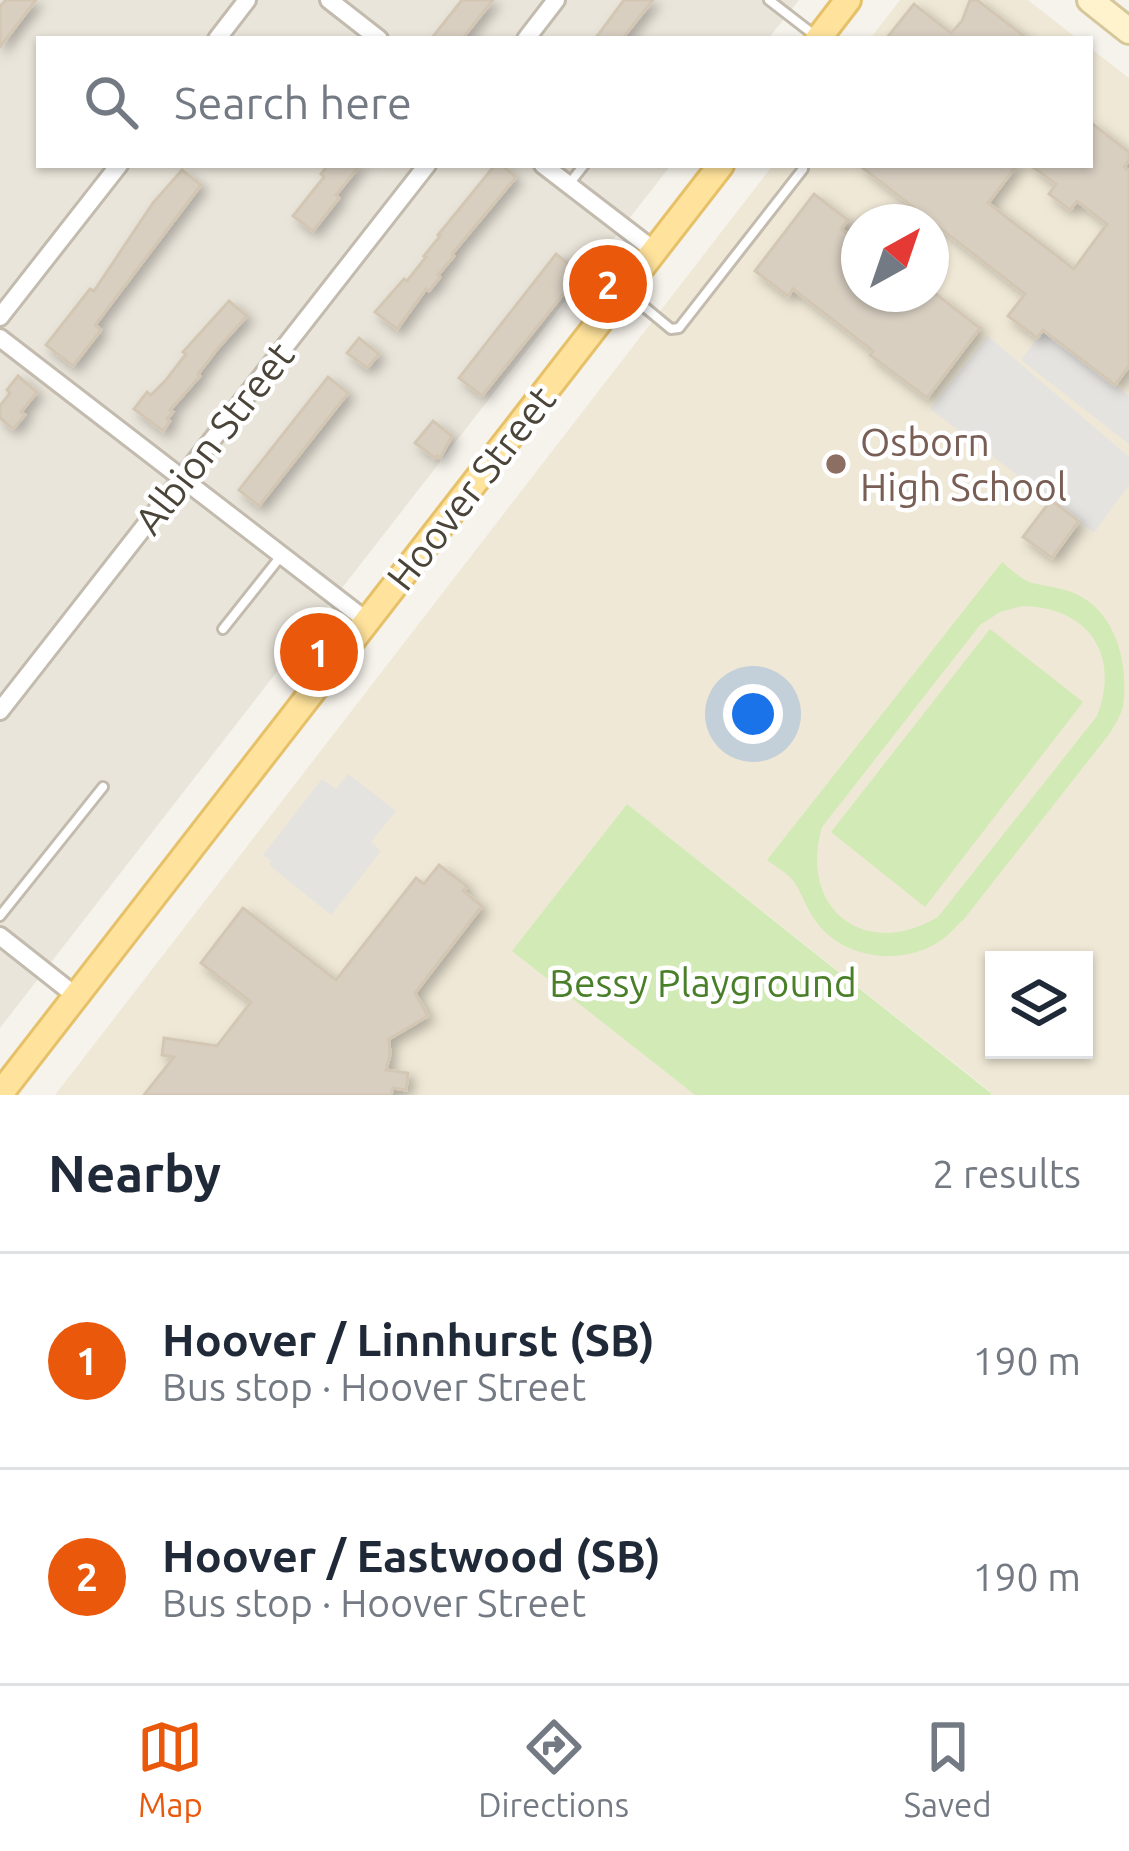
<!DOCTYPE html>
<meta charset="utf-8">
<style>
:root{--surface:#fff;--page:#f2f2f3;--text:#1f2937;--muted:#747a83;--line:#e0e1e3;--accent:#ea580c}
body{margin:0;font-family:Ubuntu,sans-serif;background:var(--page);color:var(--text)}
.controls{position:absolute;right:36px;bottom:36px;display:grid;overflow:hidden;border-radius:0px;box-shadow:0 3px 9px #0004}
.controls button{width:108px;height:108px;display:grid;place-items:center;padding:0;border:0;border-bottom:3px solid var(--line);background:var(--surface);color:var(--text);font:60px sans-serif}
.compass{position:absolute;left:841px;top:204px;width:108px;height:108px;border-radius:50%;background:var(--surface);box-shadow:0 3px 9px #0004;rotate:40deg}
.you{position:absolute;left:753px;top:714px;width:42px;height:42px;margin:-30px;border:9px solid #fff;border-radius:50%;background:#1a73e8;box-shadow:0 0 0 18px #1a73e833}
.badge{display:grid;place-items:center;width:78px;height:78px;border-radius:50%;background:var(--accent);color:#fff;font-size:39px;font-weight:700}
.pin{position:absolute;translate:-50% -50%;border:6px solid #fff;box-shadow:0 3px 12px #0006}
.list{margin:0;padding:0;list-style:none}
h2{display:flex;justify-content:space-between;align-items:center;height:156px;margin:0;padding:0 48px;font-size:51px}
h2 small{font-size:39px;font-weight:400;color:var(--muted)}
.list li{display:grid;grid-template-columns:78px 1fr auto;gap:36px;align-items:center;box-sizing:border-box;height:216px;padding:0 48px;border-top:3px solid var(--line)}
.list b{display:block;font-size:45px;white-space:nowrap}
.list p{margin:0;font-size:39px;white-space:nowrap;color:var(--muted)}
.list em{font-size:39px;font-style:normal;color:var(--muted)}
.icon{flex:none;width:66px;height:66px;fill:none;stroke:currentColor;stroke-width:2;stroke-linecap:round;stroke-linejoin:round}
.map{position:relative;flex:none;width:1129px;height:1095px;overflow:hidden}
.search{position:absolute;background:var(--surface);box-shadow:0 3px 9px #0004;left:36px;right:36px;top:36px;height:132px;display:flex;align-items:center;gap:30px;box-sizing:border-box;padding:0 42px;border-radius:0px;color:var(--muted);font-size:45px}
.sheet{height:588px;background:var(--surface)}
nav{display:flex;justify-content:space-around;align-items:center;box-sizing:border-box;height:168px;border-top:3px solid var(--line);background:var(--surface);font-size:33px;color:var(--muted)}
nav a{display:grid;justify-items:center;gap:6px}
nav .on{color:var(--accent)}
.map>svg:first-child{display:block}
</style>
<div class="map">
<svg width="1129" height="1095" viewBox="0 0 1129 1095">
<defs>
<filter id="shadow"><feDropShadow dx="5.5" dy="5.5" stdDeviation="6" flood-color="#0004"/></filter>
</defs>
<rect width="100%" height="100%" fill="#f6f3ec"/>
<!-- residential -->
<path fill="#eae5da" d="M 0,0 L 799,0 L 768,39 L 39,39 L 39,165 L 671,165 L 0,1028 Z"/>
<!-- education -->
<g fill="#efe8d6" fill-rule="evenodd">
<path d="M 900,0 L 1028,0 L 1078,39 L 870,39 Z"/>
<path d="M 1090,48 L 1129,78 L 1129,1095 L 990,1095 L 991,1092 L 627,804 L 513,951 L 695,1095 L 55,1095 L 773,165 L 1090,165 ZM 859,222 L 931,222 L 931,294 L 859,294 ZM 994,960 L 1084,960 L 1084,1050 L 994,1050 Z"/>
</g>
<!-- green -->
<g fill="#d2eab5" fill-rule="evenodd">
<path d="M 1002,562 C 1011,569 1021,580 1032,583 C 1048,587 1062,587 1078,595 C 1117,614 1129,666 1123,707 C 1120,716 1115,725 1110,733 L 964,919 C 957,925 951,933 944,938 C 910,965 854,961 824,931 C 809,916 805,900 795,883 C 789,874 776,867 767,860 ZM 1022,606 C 1088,607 1121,654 1097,716 L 938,917 C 864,961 798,908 822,827 L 980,625 L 1000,612 Z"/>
<path d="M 990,629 L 1083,702 L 925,907 L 831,832 Z"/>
<path d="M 627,804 L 991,1093 L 990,1095 L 695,1095 L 512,951 Z"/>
</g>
<!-- parking -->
<g fill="#e5e3e0">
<path d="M 1044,330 L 1129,396 L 1129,444 L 1021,360 Z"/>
<path d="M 988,336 L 1129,457 L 1129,485 L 1094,533 L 930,409 Z"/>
<path d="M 348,774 L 396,811 L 371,842 L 381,851 L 331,915 L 269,865 L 271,861 L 263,855 L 322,779 L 336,789 Z"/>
</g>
<!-- building -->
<g fill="#d8cfc1" stroke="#d3c7b4" stroke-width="3" filter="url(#shadow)">
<path d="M 6,0 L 36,0 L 0,47 L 0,6 Z"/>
<path d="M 462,0 L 493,0 L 462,39 L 431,39 Z"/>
<path d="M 624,0 L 653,0 L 622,39 L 595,39 Z"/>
<path d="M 970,0 L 977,0 L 1028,39 L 886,39 L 914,4 L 951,33 L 962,21 Z"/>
<path d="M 1090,122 L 1129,152 L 1129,160 L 1124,167 L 1129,171 L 1129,366 L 1115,385 L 1043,330 L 1037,338 L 1008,316 L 1025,294 L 859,165 L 1017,165 L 988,203 L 1074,269 L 1107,224 L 1077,201 L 1070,210 L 1049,194 L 1056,184 L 1030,165 L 1090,165 Z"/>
<path d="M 328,165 L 360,165 L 336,195 L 339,198 L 313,231 L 293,216 L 324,177 L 321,174 Z"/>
<path d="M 495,165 L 501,165 L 516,177 L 452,254 L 454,256 L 438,275 L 440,277 L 429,291 L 426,289 L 397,329 L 375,312 L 404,279 L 407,281 L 426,257 L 424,256 L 440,236 L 438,235 Z"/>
<path d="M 182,170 L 201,185 L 95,325 L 101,330 L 73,366 L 46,345 L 90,289 L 94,291 L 153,203 Z"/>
<path d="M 814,194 L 848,220 L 841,229 L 859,242 L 859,294 L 936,294 L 980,328 L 927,398 L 870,355 L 873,351 L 793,289 L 788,296 L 755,271 Z"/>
<path d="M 556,254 L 580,273 L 482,396 L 459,378 Z"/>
<path d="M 229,301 L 247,316 L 218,348 L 198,374 L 200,376 L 170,410 L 173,412 L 167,419 L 170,421 L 163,431 L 134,409 L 147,392 L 151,395 L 166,380 L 186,354 L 183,352 Z"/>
<path d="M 359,338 L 379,354 L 367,368 L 347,353 Z"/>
<path d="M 18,376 L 37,392 L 21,412 L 25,415 L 13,429 L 0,418 L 0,406 L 10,393 L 7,390 Z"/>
<path d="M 328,377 L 348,393 L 259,506 L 239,490 Z"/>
<path d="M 433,421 L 452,436 L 440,458 L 437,456 L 435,458 L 415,443 Z"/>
<path d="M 1051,500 L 1079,521 L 1052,558 L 1023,537 Z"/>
<path d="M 439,865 L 467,886 L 463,891 L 482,906 L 415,993 L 428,1016 L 389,1039 L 390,1055 L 386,1070 L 408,1073 L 406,1090 L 393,1088 L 391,1095 L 144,1095 L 174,1057 L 162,1055 L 164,1038 L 217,1046 L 251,1002 L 201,963 L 243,908 L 336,980 L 416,878 L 424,884 Z"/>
</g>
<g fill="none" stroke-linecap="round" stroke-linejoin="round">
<defs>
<g id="lane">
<path d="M 769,0 L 813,34"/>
<path d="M 569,184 L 584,165"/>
<path d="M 625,291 L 671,329 L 679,328 L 803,169 L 803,165"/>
<path d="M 223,629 L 281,556"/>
<path d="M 0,916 L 103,787"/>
</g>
<g id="street">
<path d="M 329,0 L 379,39"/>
<path d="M 217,39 L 247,0"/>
<path d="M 526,39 L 556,0"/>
<path d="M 543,165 L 655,251"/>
<path d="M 0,317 L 119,165"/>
<path d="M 0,338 L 367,621"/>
<path d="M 0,711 L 427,165"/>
<path d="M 0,936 L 76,996"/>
</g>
<path id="secondary" d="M 1090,0 L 1129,31"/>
<g id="primary">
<path d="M 818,39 L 848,0"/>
<path d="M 0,1094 L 721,165"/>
</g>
</defs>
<!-- lane casing -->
<use href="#lane" stroke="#c2bbae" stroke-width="14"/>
<!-- street casing -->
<use href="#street" stroke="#c2bbae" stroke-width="22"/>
<!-- secondary casing -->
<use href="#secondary" stroke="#d6c79b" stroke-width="30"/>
<!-- primary casing -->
<use href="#primary" stroke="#e6c16a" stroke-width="30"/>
<!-- lane -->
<use href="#lane" stroke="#fff" stroke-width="8"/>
<!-- street -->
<use href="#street" stroke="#fff" stroke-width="16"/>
<!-- secondary -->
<use href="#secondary" stroke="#fff3cd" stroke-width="24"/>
<!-- primary -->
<use href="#primary" stroke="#ffe39c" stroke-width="24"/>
</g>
<!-- markers -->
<circle fill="#8d6e63" stroke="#fff" stroke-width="4.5" cx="836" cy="464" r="12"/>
<g text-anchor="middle" stroke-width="9" stroke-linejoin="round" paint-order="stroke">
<!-- street labels -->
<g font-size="39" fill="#4b4439" stroke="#fff">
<text transform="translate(214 438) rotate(-52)" y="14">Albion Street</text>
<text transform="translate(471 488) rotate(-52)" y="14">Hoover Street</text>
</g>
<!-- education labels -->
<g font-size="39" fill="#785e54" stroke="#fff" text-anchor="start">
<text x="860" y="456">Osborn<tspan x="860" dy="45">High School</tspan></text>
</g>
<!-- park labels -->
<g font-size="39" fill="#4a7f2a" stroke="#fff">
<text x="703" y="997">Bessy Playground</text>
</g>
</g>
</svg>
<div class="controls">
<button><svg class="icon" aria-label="layers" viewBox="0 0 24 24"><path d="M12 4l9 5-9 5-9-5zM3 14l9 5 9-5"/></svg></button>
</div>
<svg class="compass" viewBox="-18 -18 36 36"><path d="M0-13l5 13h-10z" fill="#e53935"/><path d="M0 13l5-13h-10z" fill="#747a83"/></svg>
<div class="you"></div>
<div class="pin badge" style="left:319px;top:652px">1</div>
<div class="pin badge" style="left:608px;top:284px">2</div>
<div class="search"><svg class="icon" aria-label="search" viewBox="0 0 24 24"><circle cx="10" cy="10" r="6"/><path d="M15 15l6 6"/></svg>Search here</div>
</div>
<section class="sheet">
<h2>Nearby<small>2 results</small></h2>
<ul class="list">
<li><span class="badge">1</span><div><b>Hoover / Linnhurst (SB)</b><p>Bus stop · Hoover Street</p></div><em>190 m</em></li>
<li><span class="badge">2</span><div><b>Hoover / Eastwood (SB)</b><p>Bus stop · Hoover Street</p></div><em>190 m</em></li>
</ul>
</section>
<nav>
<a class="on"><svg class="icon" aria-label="map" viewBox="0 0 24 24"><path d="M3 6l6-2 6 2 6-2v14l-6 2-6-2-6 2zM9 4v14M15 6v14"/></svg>Map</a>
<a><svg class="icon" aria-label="directions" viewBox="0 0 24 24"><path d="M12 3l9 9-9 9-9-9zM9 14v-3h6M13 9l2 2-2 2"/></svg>Directions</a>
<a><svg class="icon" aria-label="saved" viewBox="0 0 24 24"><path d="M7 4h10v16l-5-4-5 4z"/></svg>Saved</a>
</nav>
